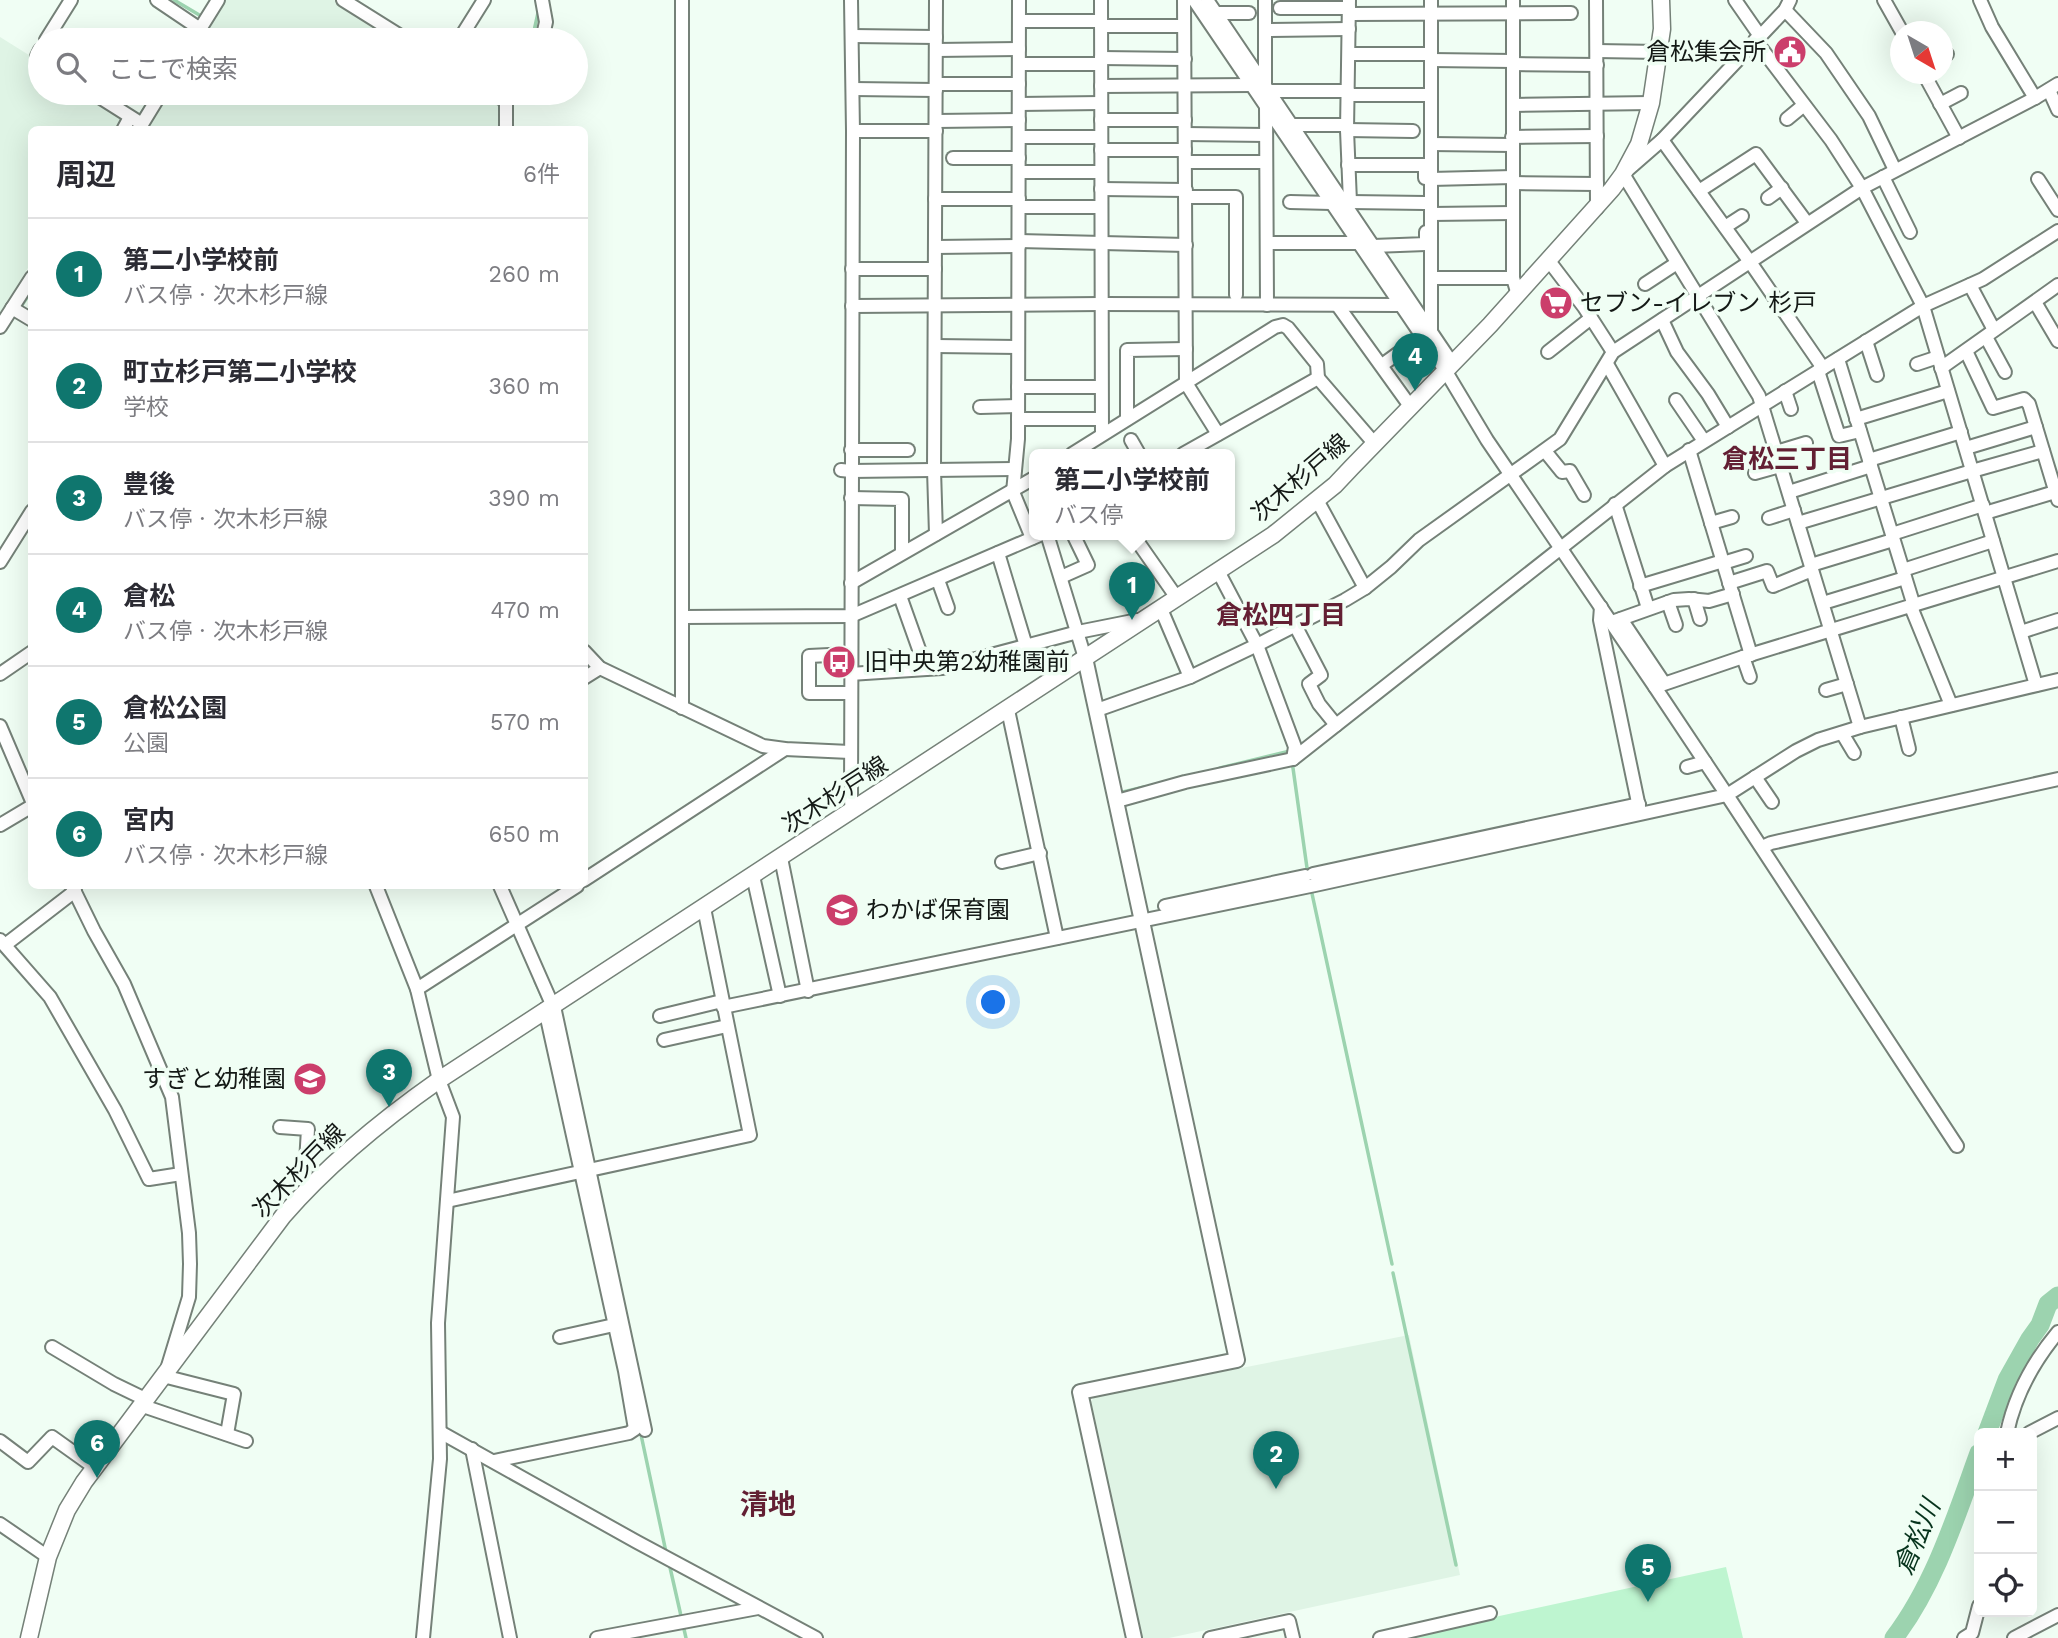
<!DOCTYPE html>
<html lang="ja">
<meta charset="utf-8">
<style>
:root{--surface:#fff;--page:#f7f7f7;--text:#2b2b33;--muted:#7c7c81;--line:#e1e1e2;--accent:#0f766e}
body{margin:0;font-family:"Work Sans","Noto Sans JP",sans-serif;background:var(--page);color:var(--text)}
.controls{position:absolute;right:21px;bottom:21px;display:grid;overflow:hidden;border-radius:10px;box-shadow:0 7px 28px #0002}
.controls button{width:63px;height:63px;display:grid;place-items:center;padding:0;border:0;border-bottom:2px solid var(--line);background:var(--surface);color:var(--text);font:35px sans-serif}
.compass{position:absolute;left:1890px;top:21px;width:63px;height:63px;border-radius:50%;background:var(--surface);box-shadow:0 7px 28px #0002;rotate:141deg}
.you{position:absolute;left:994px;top:1003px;width:24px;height:24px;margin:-18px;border:5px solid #fff;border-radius:50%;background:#1a73e8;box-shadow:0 0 0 10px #1a73e833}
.badge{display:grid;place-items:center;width:46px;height:46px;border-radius:50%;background:var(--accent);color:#fff;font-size:23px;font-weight:700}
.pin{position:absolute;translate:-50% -58px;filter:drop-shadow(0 2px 4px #0008)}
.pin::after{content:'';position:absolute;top:37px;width:24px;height:21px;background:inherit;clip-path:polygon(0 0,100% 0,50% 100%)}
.popup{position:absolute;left:1029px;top:449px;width:206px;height:91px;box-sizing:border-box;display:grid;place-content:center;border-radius:10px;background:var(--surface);filter:drop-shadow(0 2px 5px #0005);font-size:23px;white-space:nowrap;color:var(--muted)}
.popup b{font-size:26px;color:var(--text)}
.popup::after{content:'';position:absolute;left:50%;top:100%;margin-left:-14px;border:14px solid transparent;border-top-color:var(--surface)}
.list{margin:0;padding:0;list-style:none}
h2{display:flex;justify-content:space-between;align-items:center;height:91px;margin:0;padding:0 28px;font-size:30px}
h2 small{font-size:23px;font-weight:400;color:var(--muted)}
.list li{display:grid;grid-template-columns:46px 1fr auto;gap:21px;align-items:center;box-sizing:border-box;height:112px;padding:0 28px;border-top:2px solid var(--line)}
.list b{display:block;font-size:26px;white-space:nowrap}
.list p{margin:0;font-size:23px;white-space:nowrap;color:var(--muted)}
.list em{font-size:23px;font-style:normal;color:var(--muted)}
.icon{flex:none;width:38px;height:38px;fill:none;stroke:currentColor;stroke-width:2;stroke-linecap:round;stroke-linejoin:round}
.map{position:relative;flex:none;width:2058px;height:1638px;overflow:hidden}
.search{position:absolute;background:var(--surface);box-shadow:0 7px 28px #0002;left:28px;top:28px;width:560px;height:77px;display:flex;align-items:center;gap:18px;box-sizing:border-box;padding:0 24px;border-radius:38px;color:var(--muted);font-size:26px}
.panel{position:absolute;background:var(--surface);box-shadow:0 7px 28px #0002;left:28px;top:126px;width:560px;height:763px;border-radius:10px}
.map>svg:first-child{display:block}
</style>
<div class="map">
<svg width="2058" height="1638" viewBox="0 0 2058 1638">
<rect width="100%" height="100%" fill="#f0fef4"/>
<!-- built -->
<g fill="#dff4e5">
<path d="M 222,0 L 334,0 L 398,40 L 197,40 Z"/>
<path d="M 0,37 L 40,62 L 40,93 L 89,93 L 124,115 L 115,129 L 32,130 L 31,263 L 0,313 Z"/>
<path d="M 165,93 L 479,93 L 500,106 L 500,129 L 143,130 Z"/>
<path d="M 1409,1335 L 1460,1575 L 1169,1638 L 1142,1638 L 1091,1402 L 1094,1397 Z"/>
</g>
<!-- green -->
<path fill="#bef5d0" d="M 1726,1567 L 1743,1638 L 1398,1638 Z"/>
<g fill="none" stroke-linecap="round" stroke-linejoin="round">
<!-- stream -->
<g stroke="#9cd3af" stroke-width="3.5">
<path d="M 174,0 L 201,16"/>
<path d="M 186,40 L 190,33"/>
<path d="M 532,40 L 538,13"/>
<path d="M 139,117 L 154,93"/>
<path d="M 22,305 L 32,290"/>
<path d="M 1292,761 L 1308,875"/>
<path d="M 1220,768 L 1290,751"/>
<path d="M 1123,792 L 1144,787"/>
<path d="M 1311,889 L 1392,1264"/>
<path d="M 535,981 L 545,1003"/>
<path d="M 1393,1273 L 1456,1565"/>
<path d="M 640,1430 L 666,1552"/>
<path d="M 669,1563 L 686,1638"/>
</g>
<!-- river -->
<g stroke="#9cd3af" stroke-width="19">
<path d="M 1987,1433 L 2007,1380 L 2030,1339 L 2040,1325 L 2048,1304 L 2058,1296"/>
<path d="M 1894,1638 C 1935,1584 1956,1516 1979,1453"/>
</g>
<defs>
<g id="minor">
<path d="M 157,0 L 200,29 L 218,0"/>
<path d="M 343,0 L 407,40"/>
<path d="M 682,0 L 682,708"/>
<path d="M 851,0 L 853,131 L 851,801 L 852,811"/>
<path d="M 1019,0 L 1018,439 L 1013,492 L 1032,538"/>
<path d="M 1101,0 L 1102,434"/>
<path d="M 1184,0 L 1186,383 L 1218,434"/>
<path d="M 1194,0 L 1445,370 L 1487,440 L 1655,687 L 1743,657 L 2058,561"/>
<path d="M 1207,0 L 1452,363"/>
<path d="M 1431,0 L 1431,332"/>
<path d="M 1513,0 L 1513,278 L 1518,295"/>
<path d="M 1596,0 L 1597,208"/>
<path d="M 1735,0 L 1760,36"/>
<path d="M 1790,0 L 1785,10 L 1662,140 L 1623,174 L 1759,396 L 1860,727"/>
<path d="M 1884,0 L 1902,32"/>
<path d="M 1980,0 L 1992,27 L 2035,98"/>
<path d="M 1280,8 L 1349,8"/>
<path d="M 1785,10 L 1826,53 L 1869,116 L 1895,170"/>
<path d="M 1216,13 L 1249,13"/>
<path d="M 1349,14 L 1571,13"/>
<path d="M 1019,21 L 1101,21"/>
<path d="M 1101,26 L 1184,26"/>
<path d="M 1265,30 L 1349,29"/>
<path d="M 852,36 L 936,37"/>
<path d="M 46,40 L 71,0"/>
<path d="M 459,40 L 484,0"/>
<path d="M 542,40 L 546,22 L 542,0"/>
<path d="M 1755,40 L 1831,140 L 1862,188 L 1923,306 L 2036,685"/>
<path d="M 40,50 L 37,56 L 40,58"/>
<path d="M 936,50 L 1019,49"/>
<path d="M 1597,51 L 1659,52"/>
<path d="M 1349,54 L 1431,54"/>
<path d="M 1942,56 L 1947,54"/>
<path d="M 1101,58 L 1185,59"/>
<path d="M 1431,60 L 1513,61"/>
<path d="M 1019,64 L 1101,64"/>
<path d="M 1513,64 L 1597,65"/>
<path d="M 1924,74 L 1959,138"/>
<path d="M 936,84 L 1019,84"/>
<path d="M 1101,86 L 1252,85"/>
<path d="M 1265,87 L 1265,0"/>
<path d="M 853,89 L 936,90"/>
<path d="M 2049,90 L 2058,110"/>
<path d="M 1268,91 L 1348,91"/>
<path d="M 93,93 L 142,124"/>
<path d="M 491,93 L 506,101"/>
<path d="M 1348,95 L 1431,95"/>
<path d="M 1019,104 L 1101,103"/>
<path d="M 1940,104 L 1961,93"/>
<path d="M 1513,105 L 1651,103"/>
<path d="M 1266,106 L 1267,305"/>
<path d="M 1787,119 L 1804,105"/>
<path d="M 1101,120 L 1185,120"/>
<path d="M 936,121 L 1019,120"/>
<path d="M 1292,125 L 1347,125"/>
<path d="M 139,129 L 161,93"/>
<path d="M 123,130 L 130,117"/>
<path d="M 506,130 L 506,101 L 511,93"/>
<path d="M 1347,130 L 1413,131"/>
<path d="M 853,131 L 936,131"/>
<path d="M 1185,134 L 1266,135"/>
<path d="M 1019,137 L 1101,137"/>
<path d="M 1512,137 L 1597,136"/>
<path d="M 1662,140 L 1750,262 L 1823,368"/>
<path d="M 1431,144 L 1512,145"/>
<path d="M 1101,150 L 1185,150"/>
<path d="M 953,158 L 1019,158"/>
<path d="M 1185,162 L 1266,162"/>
<path d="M 1348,165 L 1425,165 L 1425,178"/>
<path d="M 1019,172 L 1101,172"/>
<path d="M 1883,177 L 1910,232"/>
<path d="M 1431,179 L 1513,177"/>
<path d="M 2038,179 L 2058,210"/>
<path d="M 1513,183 L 1597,184"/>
<path d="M 1101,189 L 1186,190"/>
<path d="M 1699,191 L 1756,154 L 1807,223"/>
<path d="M 1186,197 L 1236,197 L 1236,295"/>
<path d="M 1768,198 L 1782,188"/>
<path d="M 935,199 L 1019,199"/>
<path d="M 1290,202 L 1331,203"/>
<path d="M 1350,202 L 1425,203"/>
<path d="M 1345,205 L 1350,202 L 1347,130 L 1349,0"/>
<path d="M 1019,207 L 1101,207"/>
<path d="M 1431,214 L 1513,213"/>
<path d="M 1725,227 L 1742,216"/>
<path d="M 1019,241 L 1186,245"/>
<path d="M 1268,243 L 1358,243"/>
<path d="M 1373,246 L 1426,244 L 1426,232"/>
<path d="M 935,247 L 1019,246"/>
<path d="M 1549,261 L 1584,307 L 1613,352"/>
<path d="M 852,269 L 935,269"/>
<path d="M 1432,278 L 1513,278"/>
<path d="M 1645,284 L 1677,263"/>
<path d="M 1970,285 L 1994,330"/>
<path d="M 2035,302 L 2058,341"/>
<path d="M 852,306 L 1101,304 L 1399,305"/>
<path d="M 1338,306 L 1410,406"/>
<path d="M 12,308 L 32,320"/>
<path d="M 1662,320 L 1677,352 L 1708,394 L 1728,427"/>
<path d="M 0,327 L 32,277"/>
<path d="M 1986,337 L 2005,372"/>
<path d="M 1866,341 L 1877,375"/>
<path d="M 935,346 L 1018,347"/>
<path d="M 1966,351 L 1993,408 L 2024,399 L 2029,404 L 2058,500"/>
<path d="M 1548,352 L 1591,318"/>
<path d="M 1838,359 L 1914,606"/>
<path d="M 1607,364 L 1665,466"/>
<path d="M 1917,364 L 1938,357"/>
<path d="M 1382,365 L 1422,336"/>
<path d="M 1941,368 L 2058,285"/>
<path d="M 1818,371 L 1839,436 L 1860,431"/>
<path d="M 1018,387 L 1101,387"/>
<path d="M 1785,391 L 1791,409"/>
<path d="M 1676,400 L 1704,441"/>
<path d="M 980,407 L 1018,406"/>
<path d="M 1018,419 L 1101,419"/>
<path d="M 1127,419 L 1127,350 L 1186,349"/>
<path d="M 1856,419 L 1948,391"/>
<path d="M 1131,440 L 1139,454"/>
<path d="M 1966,448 L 2036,427"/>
<path d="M 851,450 L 908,450"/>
<path d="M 1689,450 L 1751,655"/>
<path d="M 1545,451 L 1562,472 L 1570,471 L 1584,495"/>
<path d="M 1776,452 L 1806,443"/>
<path d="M 1072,454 L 1275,327 L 1283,325 L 1288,328 L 1317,364 L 1318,378"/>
<path d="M 1183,454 L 1318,378 L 1374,443"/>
<path d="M 1869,460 L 1961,432"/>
<path d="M 841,470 L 851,471 L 1014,469"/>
<path d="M 1755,473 L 1780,466"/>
<path d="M 1789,492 L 1871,466"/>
<path d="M 851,498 L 902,499 L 902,553"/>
<path d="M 1317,500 L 1365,588"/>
<path d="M 1615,504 L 1648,608"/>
<path d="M 1985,513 L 2055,492"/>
<path d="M 1769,518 L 1794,510"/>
<path d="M 1711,523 L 1732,517"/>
<path d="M 1798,523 L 1972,471 L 2043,451"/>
<path d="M 936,534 L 934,470 L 936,0"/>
<path d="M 1047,534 L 1085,658"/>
<path d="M 1892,534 L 1983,505"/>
<path d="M 1140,545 L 1177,598"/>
<path d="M 998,553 L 1026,646"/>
<path d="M 0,562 L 32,511"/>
<path d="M 1723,563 L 1746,556"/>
<path d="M 1811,565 L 1893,540"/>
<path d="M 1903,570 L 1993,541"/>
<path d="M 1218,571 L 1257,645 L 1295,747 L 1293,759"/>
<path d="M 1061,577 L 1088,565 L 1073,534"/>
<path d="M 938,580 L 948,608"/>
<path d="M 851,583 L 1034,478"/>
<path d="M 1729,583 L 1767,571 L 1773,586 L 1812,570"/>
<path d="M 1640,586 L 1723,561"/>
<path d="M 900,596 L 926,669"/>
<path d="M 1694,599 L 1700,619"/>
<path d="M 1668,602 L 1676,625"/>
<path d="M 1823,603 L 1905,578"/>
<path d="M 1601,607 L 1600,620 L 1640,812"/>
<path d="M 1911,607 L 1951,705"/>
<path d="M 1161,609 L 1190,677"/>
<path d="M 683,617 L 851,616 L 1042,534"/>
<path d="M 1621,619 L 1664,683"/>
<path d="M 1612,622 L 1674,600 L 1689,599 L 1709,601 L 1733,594"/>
<path d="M 1295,625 L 1321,675 L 1309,684 L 1319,704 L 1336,725"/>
<path d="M 2021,632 L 2058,620"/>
<path d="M 584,651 L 600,668 L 763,746 L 785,749 L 850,752"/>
<path d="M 887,656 L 893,671"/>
<path d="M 1743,657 L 1750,677"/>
<path d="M 0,674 L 32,652"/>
<path d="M 850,674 L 942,668 L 1078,632 L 1138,620"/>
<path d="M 584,678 L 600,668"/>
<path d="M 1826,690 L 1847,684"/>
<path d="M 850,693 L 809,693 L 809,656 L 850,654"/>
<path d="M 1008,710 L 1057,938"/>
<path d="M 1097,710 L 1190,677 L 1257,645 L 1345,600 L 1365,588 L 1391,567 L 1419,540 L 1560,439 L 1613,352 L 1862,188 L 2035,98 L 2058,84"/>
<path d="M 1901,717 L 1909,749"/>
<path d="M 0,726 L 32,801"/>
<path d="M 1842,733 L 1854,753"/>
<path d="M 1687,767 L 1705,762"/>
<path d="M 1755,777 L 1772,802"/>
<path d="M 1117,801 L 1185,782 L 1293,759 L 1665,466 L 1923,306 L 1983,279 L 2058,231"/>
<path d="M 0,825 L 32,806"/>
<path d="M 1762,847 L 1771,843 L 2058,779"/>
<path d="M 781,858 L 808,991"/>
<path d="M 1002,862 L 1040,853"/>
<path d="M 1313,874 L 1639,804"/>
<path d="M 753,876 L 780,996"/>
<path d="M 584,880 L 785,749"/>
<path d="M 72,886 L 94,931 L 124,984 L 172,1097 L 189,1233 L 190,1264 L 189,1297 L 168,1366"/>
<path d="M 376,886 L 417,989 L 439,1080 L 453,1117 L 438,1323 L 440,1459 L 423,1638"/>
<path d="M 500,886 L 555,1011 L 645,1430"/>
<path d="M 1165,906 L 1305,876"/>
<path d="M 0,940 L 50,997 L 115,1110 L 149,1179 L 181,1174"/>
<path d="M 5,945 L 75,891"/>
<path d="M 417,989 L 577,886"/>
<path d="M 723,1007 L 1315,885 L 1727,795 L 1655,687"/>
<path d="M 660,1016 L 722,1001"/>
<path d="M 664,1040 L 727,1026"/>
<path d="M 280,1127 L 308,1129 L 305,1179 L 311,1185"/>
<path d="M 1957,1146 L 1727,795 L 1796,751 L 1818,740 L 1860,727 L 2058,680"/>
<path d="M 447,1201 L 750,1135 L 704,908"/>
<path d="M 560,1337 L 614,1325"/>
<path d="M 52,1347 L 114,1384 L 145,1399"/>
<path d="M 163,1376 L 234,1394 L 227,1434"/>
<path d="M 140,1405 L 246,1441"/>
<path d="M 440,1432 L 637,1542 L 816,1638"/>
<path d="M 2007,1433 C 2015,1395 2033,1362 2058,1332"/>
<path d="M 2029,1433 L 2058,1418"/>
<path d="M 0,1441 L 28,1462 L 52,1437 L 94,1467"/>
<path d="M 472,1449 L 510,1638"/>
<path d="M 494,1461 L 629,1433 L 635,1429 L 625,1371 L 545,1009"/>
<path d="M 0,1524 L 48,1557"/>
<path d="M 597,1638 L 758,1608"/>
<path d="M 1210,1638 L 1289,1621 L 1293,1638"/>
<path d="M 1380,1638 L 1490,1613"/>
<path d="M 1964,1638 L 1972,1633 L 1979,1606"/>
<path d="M 2014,1638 L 2058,1615"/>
</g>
<path id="tertiary" d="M 1085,658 L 1237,1360 L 1080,1392 L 1134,1638"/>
<path id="secondary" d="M 29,1638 L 48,1557 L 67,1510 L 84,1482 L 283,1216 C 329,1163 382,1120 439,1080 L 1273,535 L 1335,485 L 1352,467 L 1490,325 L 1612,189 L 1623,174 L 1639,144 L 1651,103 L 1662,29 L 1661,0"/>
</defs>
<!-- minor casing -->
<use href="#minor" stroke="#758178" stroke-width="16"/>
<!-- tertiary casing -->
<use href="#tertiary" stroke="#758178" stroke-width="18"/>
<!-- secondary casing -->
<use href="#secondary" stroke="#758178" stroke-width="19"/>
<!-- minor -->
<use href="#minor" stroke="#fff" stroke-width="12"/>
<!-- tertiary -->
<use href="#tertiary" stroke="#fff" stroke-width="14"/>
<!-- secondary -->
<use href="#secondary" stroke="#fff" stroke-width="16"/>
</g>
<!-- icons -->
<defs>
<symbol id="civic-disc" viewBox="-11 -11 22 22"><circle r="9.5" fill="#cb3e6b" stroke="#f0fef4"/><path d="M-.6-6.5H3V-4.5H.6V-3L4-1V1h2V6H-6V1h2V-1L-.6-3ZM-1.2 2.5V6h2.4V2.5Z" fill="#fff"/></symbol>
<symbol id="supermarket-disc" viewBox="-11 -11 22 22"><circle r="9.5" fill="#cb3e6b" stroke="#f0fef4"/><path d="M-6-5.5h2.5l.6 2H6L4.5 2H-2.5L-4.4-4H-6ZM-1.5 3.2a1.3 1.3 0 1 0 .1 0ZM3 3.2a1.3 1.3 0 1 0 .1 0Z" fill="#fff"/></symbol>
<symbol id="bus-disc" viewBox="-11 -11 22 22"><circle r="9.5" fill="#cb3e6b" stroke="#f0fef4"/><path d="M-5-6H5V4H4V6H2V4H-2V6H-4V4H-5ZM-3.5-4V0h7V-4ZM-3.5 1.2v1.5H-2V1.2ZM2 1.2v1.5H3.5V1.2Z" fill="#fff"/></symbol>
<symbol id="school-disc" viewBox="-11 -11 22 22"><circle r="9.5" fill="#cb3e6b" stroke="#f0fef4"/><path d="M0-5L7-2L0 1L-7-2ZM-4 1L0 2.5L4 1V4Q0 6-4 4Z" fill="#fff"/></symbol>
</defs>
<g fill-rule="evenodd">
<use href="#civic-disc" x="1771" y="33" width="38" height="38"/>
<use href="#supermarket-disc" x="1537" y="284" width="38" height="38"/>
<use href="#bus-disc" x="820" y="643" width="38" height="38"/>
<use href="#school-disc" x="823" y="891" width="38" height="38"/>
<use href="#school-disc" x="291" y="1060" width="38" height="38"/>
</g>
<g text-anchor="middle" stroke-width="7" stroke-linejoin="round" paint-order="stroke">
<!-- poi labels -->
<g font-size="24" fill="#141916" stroke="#f0fef4" text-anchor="start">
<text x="1766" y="60" text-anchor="end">倉松集会所</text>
<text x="1580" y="311">セブン-イレブン 杉戸</text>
<text x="864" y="670">旧中央第2幼稚園前</text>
<text x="866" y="918">わかば保育園</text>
<text x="286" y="1087" text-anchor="end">すぎと幼稚園</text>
</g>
<!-- street labels -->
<g font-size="24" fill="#141916" stroke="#f0fef4">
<text transform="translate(1300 478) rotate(-41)" y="8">次木杉戸線</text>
<text transform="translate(835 795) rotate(-33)" y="8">次木杉戸線</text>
<text transform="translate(299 1171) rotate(-46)" y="8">次木杉戸線</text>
</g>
<!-- neighbourhood labels -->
<g font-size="26" font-weight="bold" fill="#631f33" stroke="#f0fef4">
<text x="1787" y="468">倉松三丁目</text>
<text x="1281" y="624">倉松四丁目</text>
</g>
<!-- water labels -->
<g font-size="26" font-style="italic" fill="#06331c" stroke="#f0fef4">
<text transform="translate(1917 1537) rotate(-67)" y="9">倉松川</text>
</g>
<!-- quarter labels -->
<g font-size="28" font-weight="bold" fill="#631f33" stroke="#f0fef4">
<text x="768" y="1514">清地</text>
</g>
</g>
</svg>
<div class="controls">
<button>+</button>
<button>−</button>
<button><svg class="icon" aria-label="locate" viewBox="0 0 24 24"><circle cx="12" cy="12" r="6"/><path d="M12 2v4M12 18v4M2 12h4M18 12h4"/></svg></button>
</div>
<svg class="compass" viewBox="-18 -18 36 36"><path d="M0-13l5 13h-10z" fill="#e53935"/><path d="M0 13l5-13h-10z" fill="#7c7c81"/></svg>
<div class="you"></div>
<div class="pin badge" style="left:1132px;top:620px">1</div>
<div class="popup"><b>第二小学校前</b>バス停</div>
<div class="pin badge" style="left:1276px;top:1489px">2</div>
<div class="pin badge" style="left:389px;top:1107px">3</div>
<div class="pin badge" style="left:1415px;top:391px">4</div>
<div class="pin badge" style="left:1648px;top:1602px">5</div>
<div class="pin badge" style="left:97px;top:1478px">6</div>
<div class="search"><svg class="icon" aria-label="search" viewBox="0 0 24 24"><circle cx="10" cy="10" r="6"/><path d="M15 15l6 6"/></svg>ここで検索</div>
<section class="panel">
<h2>周辺<small>6件</small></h2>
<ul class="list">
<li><span class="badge">1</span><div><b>第二小学校前</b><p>バス停 · 次木杉戸線</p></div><em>260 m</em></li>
<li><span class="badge">2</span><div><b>町立杉戸第二小学校</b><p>学校</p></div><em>360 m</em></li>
<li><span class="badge">3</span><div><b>豊後</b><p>バス停 · 次木杉戸線</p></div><em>390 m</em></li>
<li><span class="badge">4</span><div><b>倉松</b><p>バス停 · 次木杉戸線</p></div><em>470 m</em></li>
<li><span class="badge">5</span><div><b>倉松公園</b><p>公園</p></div><em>570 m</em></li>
<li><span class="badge">6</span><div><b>宮内</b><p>バス停 · 次木杉戸線</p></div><em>650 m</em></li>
</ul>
</section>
</div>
